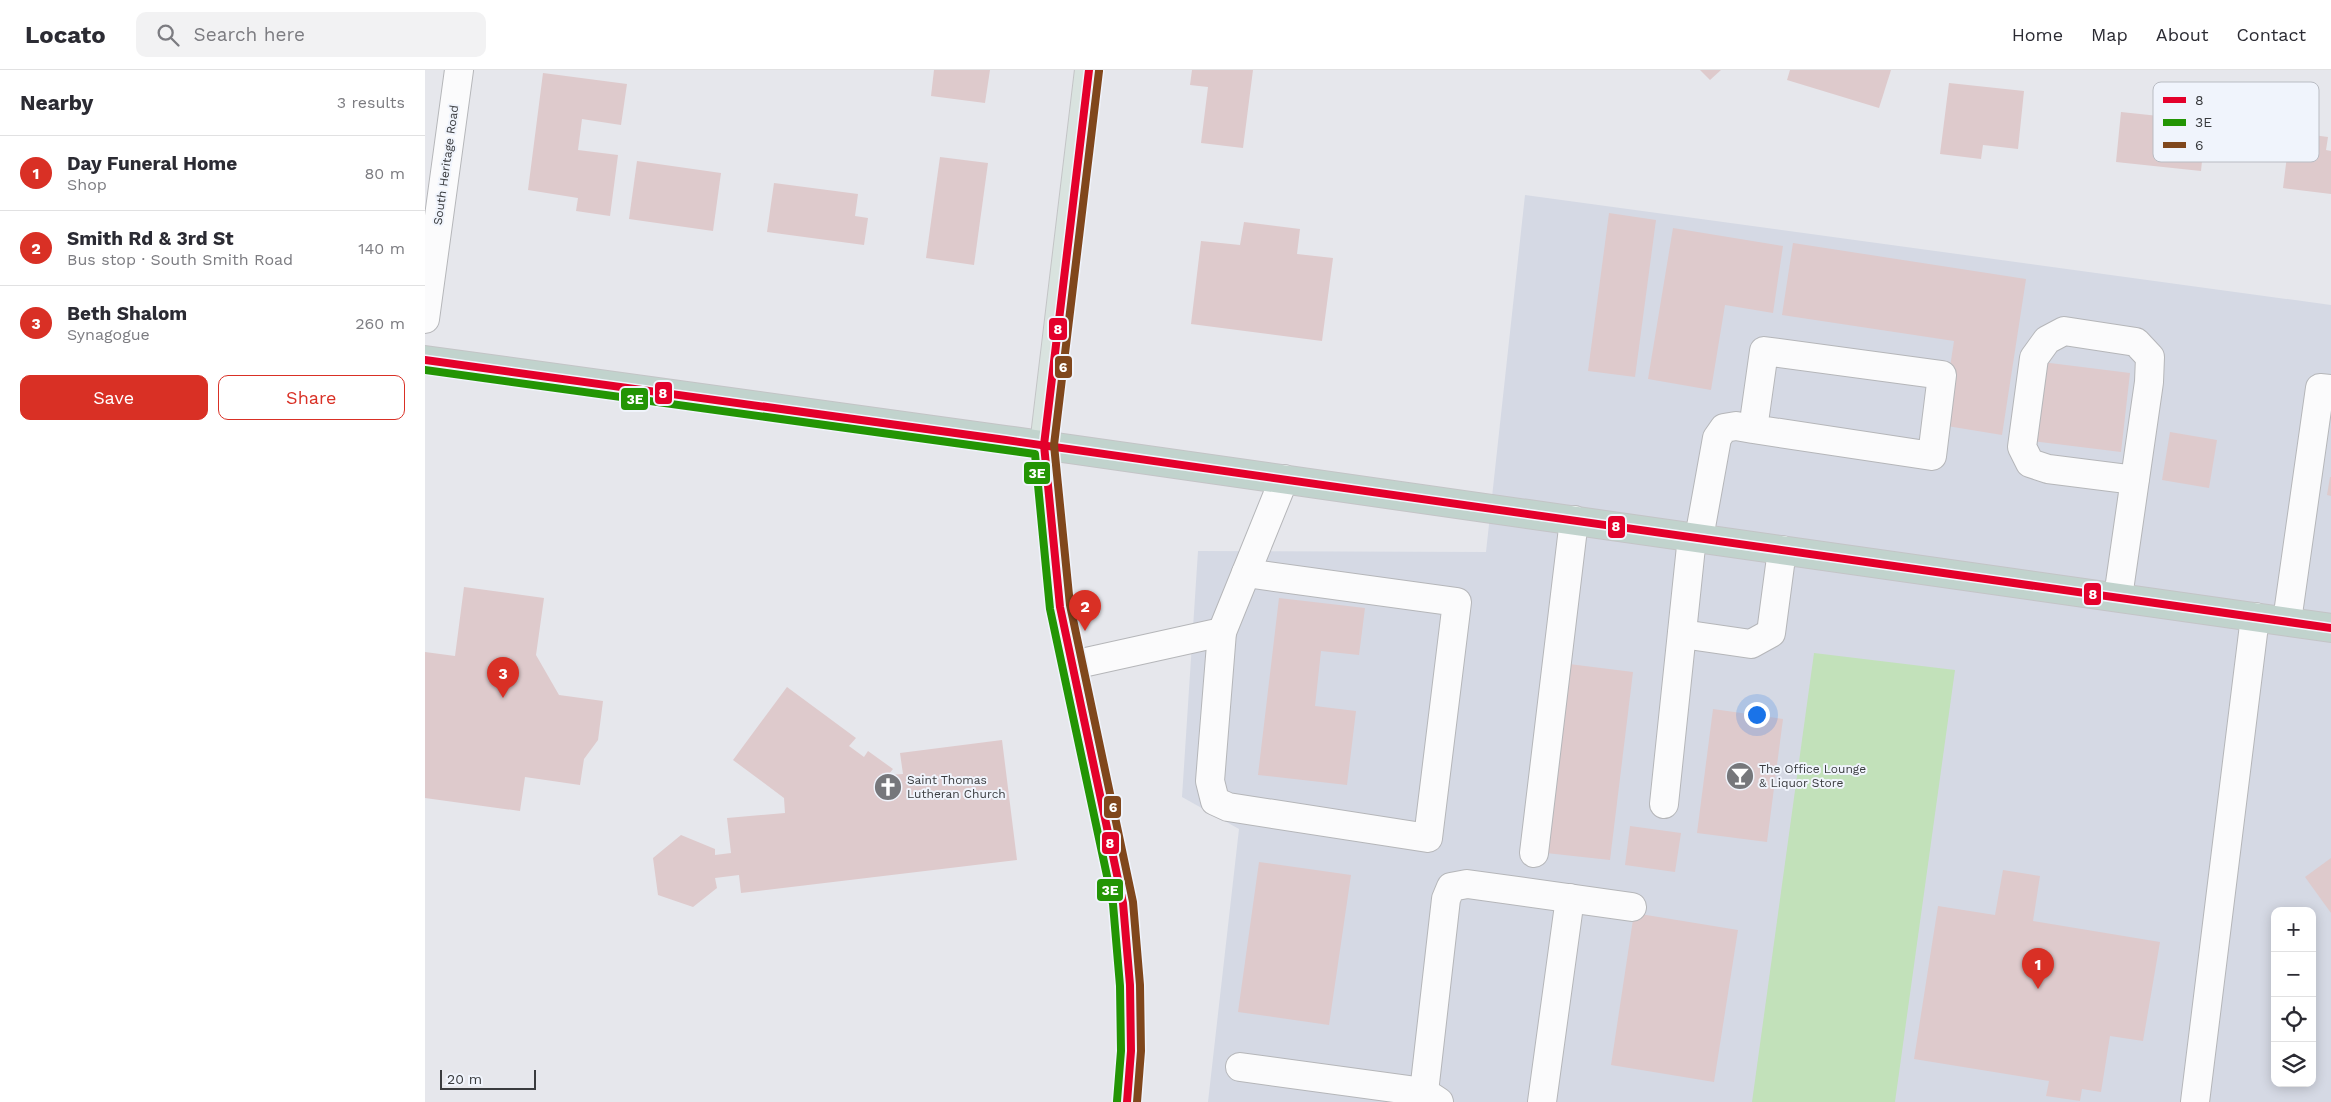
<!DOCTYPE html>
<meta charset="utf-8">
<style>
:root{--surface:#fff;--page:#f2f2f3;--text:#2b2b33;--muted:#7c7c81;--line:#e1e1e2;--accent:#d93025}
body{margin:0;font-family:"Work Sans",sans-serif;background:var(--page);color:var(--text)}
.controls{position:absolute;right:15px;bottom:15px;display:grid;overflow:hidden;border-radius:10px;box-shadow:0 2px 12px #0003}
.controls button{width:45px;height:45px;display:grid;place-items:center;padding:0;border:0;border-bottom:1px solid var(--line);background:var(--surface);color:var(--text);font:25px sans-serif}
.scale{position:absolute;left:15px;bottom:12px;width:96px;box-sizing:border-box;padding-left:5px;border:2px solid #393b3e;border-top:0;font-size:14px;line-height:18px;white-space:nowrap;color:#393b3e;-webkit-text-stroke:4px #f0f4fc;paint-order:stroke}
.you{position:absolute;left:1331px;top:644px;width:18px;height:18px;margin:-12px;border:4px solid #fff;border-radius:50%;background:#1a73e8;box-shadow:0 0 0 8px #1a73e833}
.badge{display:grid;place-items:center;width:32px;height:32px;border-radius:50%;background:var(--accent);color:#fff;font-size:16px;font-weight:700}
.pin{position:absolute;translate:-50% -41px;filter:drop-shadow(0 1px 2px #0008)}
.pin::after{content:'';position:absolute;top:26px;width:18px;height:15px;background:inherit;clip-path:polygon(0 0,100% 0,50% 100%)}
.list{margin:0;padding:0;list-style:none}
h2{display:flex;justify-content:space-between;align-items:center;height:65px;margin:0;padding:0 20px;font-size:21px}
h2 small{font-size:16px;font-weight:400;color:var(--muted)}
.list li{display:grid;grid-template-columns:32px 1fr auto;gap:15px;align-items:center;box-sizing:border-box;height:75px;padding:0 20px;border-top:1px solid var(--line)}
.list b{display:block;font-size:19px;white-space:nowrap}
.list p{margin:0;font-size:16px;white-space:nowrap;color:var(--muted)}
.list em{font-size:16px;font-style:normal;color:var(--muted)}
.actions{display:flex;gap:10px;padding:15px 20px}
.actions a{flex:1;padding:11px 0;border:1px solid var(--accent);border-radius:10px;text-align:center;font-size:18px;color:var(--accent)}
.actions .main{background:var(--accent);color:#fff}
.icon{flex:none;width:28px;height:28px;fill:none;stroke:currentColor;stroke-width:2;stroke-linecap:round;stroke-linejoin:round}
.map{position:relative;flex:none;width:1906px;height:1032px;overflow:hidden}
header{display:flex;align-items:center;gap:30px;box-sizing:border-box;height:70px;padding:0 25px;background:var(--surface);border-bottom:1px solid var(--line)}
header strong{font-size:24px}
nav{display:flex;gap:28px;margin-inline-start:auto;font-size:18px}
.search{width:350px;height:45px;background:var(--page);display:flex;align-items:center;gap:12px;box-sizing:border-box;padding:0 18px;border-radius:10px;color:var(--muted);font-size:19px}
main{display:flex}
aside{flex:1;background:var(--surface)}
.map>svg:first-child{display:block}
</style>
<header>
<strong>Locato</strong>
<div class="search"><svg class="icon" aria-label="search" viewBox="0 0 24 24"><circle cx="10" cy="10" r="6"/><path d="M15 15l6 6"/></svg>Search here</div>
<nav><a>Home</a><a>Map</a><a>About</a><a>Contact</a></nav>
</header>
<main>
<aside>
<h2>Nearby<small>3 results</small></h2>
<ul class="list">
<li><span class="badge">1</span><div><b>Day Funeral Home</b><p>Shop</p></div><em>80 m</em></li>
<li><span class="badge">2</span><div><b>Smith Rd &amp; 3rd St</b><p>Bus stop · South Smith Road</p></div><em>140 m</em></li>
<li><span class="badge">3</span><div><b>Beth Shalom</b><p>Synagogue</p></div><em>260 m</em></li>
</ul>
<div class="actions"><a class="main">Save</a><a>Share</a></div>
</aside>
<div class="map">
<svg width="1906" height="1032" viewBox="0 0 1906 1032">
<rect width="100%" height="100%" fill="#e6e7ec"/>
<!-- built -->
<path fill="#d5d9e4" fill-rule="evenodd" d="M 1100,125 L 1906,235 L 1906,1032 L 783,1032 L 814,759 L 757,727 L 773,481 L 1061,482 ZM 1850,841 L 1887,841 L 1887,1013 L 1850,1013 Z"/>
<!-- green -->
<path fill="#c2e1ba" d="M 1389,583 L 1530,600 L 1470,1032 L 1327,1032 Z"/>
<!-- building -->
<g fill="#decacc">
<path d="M 509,0 L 565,0 L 560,33 L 506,26 Z"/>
<path d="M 767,0 L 828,0 L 818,78 L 776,73 L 783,17 L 765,15 Z"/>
<path d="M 1275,0 L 1296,0 L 1285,10 Z"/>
<path d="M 1365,0 L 1466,0 L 1454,38 L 1362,10 Z"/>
<path d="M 118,3 L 202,14 L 196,55 L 157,49 L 153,80 L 193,85 L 185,146 L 151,141 L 153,128 L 103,120 Z"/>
<path d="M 1524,13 L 1599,21 L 1593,79 L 1558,75 L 1556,89 L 1515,84 Z"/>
<path d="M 1696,42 L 1781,51 L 1776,101 L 1691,92 Z"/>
<path d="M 1865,62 L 1903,67 L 1901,80 L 1906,81 L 1906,124 L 1858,118 Z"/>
<path d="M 515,87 L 563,93 L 549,195 L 501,188 Z"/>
<path d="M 212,91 L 296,103 L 288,161 L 204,149 Z"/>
<path d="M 349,113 L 433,124 L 430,146 L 443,148 L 439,175 L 342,162 Z"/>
<path d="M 1184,143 L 1231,150 L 1210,307 L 1163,301 Z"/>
<path d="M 819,152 L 875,159 L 872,184 L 908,188 L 897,271 L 766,254 L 776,171 L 815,175 Z"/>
<path d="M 1248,158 L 1358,176 L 1348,243 L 1300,235 L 1286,320 L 1223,309 Z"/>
<path d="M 1368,173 L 1601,209 L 1577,365 L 1516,355 L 1529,271 L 1357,245 Z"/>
<path d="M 1617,292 L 1705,303 L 1696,382 L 1607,371 Z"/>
<path d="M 1745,362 L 1792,370 L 1784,418 L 1737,410 Z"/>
<path d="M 1905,407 L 1906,407 L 1906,426 L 1902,425 Z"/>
<path d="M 39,517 L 119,528 L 111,585 L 134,625 L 178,631 L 173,670 L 159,689 L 155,715 L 100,707 L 95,741 L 0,728 L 0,582 L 30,586 Z"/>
<path d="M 854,528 L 940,538 L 934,585 L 896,581 L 890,636 L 931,641 L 922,715 L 833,705 Z"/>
<path d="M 1144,594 L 1208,602 L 1185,790 L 1121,783 Z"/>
<path d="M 362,617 L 431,668 L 424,676 L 439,687 L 443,681 L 468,699 L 463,705 L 478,704 L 475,683 L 577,670 L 592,790 L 316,823 L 314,805 L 290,808 L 292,818 L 268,837 L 233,825 L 228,788 L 256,765 L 290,779 L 290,785 L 306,783 L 302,748 L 360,743 L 359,728 L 308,690 Z"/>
<path d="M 1288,639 L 1358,649 L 1342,772 L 1272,763 Z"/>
<path d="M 1205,756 L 1256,763 L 1250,802 L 1200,795 Z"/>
<path d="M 1906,788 L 1906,843 L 1880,807 Z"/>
<path d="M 834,792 L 926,805 L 904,955 L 813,942 Z"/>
<path d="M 1578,800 L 1615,806 L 1608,851 L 1735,872 L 1718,971 L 1685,966 L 1676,1022 L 1657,1019 L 1655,1031 L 1621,1026 L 1624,1011 L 1489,989 L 1513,836 L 1570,845 Z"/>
<path d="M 1209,843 L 1313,860 L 1289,1012 L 1186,995 Z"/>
</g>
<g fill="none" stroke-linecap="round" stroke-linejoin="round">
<defs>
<g id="minor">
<path d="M 0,249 L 34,0"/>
<path d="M 1274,468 L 1292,368 L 1299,358 L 1311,356 L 1328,359 L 1507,386 L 1517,305 L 1339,281 L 1328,359"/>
<path d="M 1693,527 L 1724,312 L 1725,287 L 1711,272 L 1639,261 L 1622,270 L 1609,288 L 1597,377 L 1605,393 L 1623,399 L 1710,410"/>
<path d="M 1862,551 L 1895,318 L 1906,319"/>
<path d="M 797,562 L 785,711 L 790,731 L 803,737 L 1003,768 L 1032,532 L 821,503"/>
<path d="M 1257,564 L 1326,574 L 1346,563 L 1357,480"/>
<path d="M 648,595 L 797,562 L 859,409"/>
<path d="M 1239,734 L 1267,467"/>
<path d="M 1109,783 L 1149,450"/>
<path d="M 815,997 L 999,1022 L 1014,1032"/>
<path d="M 999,1022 L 1021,829 L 1026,817 L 1042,814 L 1207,837"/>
<path d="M 1117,1032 L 1145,828"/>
<path d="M 1770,1032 L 1830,547"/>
</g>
<path id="major" d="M 664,0 L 619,375 L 635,537 L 698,833 L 705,915 L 706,981 L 702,1032"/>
<path id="highway" d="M 0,290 L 581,370 L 1906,558"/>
</defs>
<!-- minor casing -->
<use href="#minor" stroke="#b5b6b9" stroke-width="30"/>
<!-- major casing -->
<use href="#major" stroke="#c3c4c6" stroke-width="30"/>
<!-- highway casing -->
<use href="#highway" stroke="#c3c4c6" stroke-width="30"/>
<!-- minor -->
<use href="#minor" stroke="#fbfbfc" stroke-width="28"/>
<!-- major -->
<use href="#major" stroke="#d9e3df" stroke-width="28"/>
<!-- highway -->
<use href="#highway" stroke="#c1d3cd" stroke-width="28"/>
<defs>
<g id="bus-1">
<path d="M 664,0 L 619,375 L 635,537 L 698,833 L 705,915 L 706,981 L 702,1032"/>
<path d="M 0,290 L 581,370 L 1906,558"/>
</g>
<path id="bus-2" d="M 0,300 L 610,384 L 625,539 L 688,834 L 695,916 L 696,981 L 692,1031"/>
<path id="bus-3" d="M 674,1 L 629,375 L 645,535 L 708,832 L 715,915 L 716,981 L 712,1032"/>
</defs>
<!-- bus-1 casing -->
<use href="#bus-1" stroke="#f0f4fc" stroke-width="11"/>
<!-- bus-2 casing -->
<use href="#bus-2" stroke="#f0f4fc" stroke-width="11"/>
<!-- bus-3 casing -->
<use href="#bus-3" stroke="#f0f4fc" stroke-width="11"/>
<!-- bus-1 -->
<use href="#bus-1" stroke="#e4002b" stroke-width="8"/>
<!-- bus-2 -->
<use href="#bus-2" stroke="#239504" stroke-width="8"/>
<!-- bus-3 -->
<use href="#bus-3" stroke="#80471c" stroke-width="8"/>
</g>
<!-- icons -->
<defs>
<symbol id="bar-disc" viewBox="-11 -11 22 22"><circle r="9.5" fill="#76777b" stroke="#f0f4fc"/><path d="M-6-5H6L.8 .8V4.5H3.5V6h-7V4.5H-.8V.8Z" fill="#fff"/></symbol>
<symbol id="church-disc" viewBox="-11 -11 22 22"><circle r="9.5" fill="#76777b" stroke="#f0f4fc"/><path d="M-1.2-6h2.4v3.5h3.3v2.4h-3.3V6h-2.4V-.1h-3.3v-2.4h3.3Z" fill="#fff"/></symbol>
</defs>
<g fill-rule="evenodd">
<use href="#bar-disc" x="1299" y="690" width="32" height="32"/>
<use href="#church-disc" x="447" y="701" width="32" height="32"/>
</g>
<g text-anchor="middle" stroke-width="4" stroke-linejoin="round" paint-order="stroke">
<!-- street labels -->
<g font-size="12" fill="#393b3e" stroke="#f0f4fc">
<text transform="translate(21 95) rotate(-82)" y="4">South Heritage Road</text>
</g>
<!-- poi labels -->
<g font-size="12" fill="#393b3e" stroke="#f0f4fc" text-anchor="start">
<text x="1334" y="703">The Office Lounge<tspan x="1334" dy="14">&amp; Liquor Store</tspan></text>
<text x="482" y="714">Saint Thomas<tspan x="482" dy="14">Lutheran Church</tspan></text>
</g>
</g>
<!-- legend -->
<rect x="1728" y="12" width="166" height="80" rx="8" fill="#f0f4fc" stroke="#b9bcc3" stroke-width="1"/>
<rect x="1738" y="27" width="23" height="6" fill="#e4002b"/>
<rect x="1738" y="49" width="23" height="7" fill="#239504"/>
<rect x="1738" y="72" width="23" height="6" fill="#80471c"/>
<g font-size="14" fill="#393b3e">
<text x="1770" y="35">8</text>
<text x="1770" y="57">3E</text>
<text x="1770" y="80">6</text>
</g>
<g stroke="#f0f4fc" stroke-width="2">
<rect x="623" y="247" width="20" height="24" rx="5" fill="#e4002b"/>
<rect x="629" y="285" width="19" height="24" rx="5" fill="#80471c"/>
<rect x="229" y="311" width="19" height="24" rx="5" fill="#e4002b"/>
<rect x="195" y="317" width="29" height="24" rx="5" fill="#239504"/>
<rect x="598" y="391" width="28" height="24" rx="5" fill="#239504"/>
<rect x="1182" y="445" width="19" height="24" rx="5" fill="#e4002b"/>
<rect x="1658" y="512" width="19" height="24" rx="5" fill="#e4002b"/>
<rect x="678" y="725" width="19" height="24" rx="5" fill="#80471c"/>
<rect x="676" y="761" width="19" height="24" rx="5" fill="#e4002b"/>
<rect x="671" y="808" width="28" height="24" rx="5" fill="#239504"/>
</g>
<g font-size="14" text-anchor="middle" font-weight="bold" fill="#fff">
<text x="633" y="264">8</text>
<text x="638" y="302">6</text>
<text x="238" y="328">8</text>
<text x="210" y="334">3E</text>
<text x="612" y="408">3E</text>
<text x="1191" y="461">8</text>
<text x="1668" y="529">8</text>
<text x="688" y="742">6</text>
<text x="685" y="778">8</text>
<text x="685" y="825">3E</text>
</g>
</svg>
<div class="controls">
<button>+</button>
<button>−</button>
<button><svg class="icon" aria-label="locate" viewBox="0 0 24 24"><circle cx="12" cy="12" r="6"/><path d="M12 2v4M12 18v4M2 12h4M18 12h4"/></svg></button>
<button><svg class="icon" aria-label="layers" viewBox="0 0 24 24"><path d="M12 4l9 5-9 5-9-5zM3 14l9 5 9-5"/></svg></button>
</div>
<div class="scale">20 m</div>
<div class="you"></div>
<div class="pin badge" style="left:1613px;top:919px">1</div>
<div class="pin badge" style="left:660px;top:561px">2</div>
<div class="pin badge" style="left:78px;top:628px">3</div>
</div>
</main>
